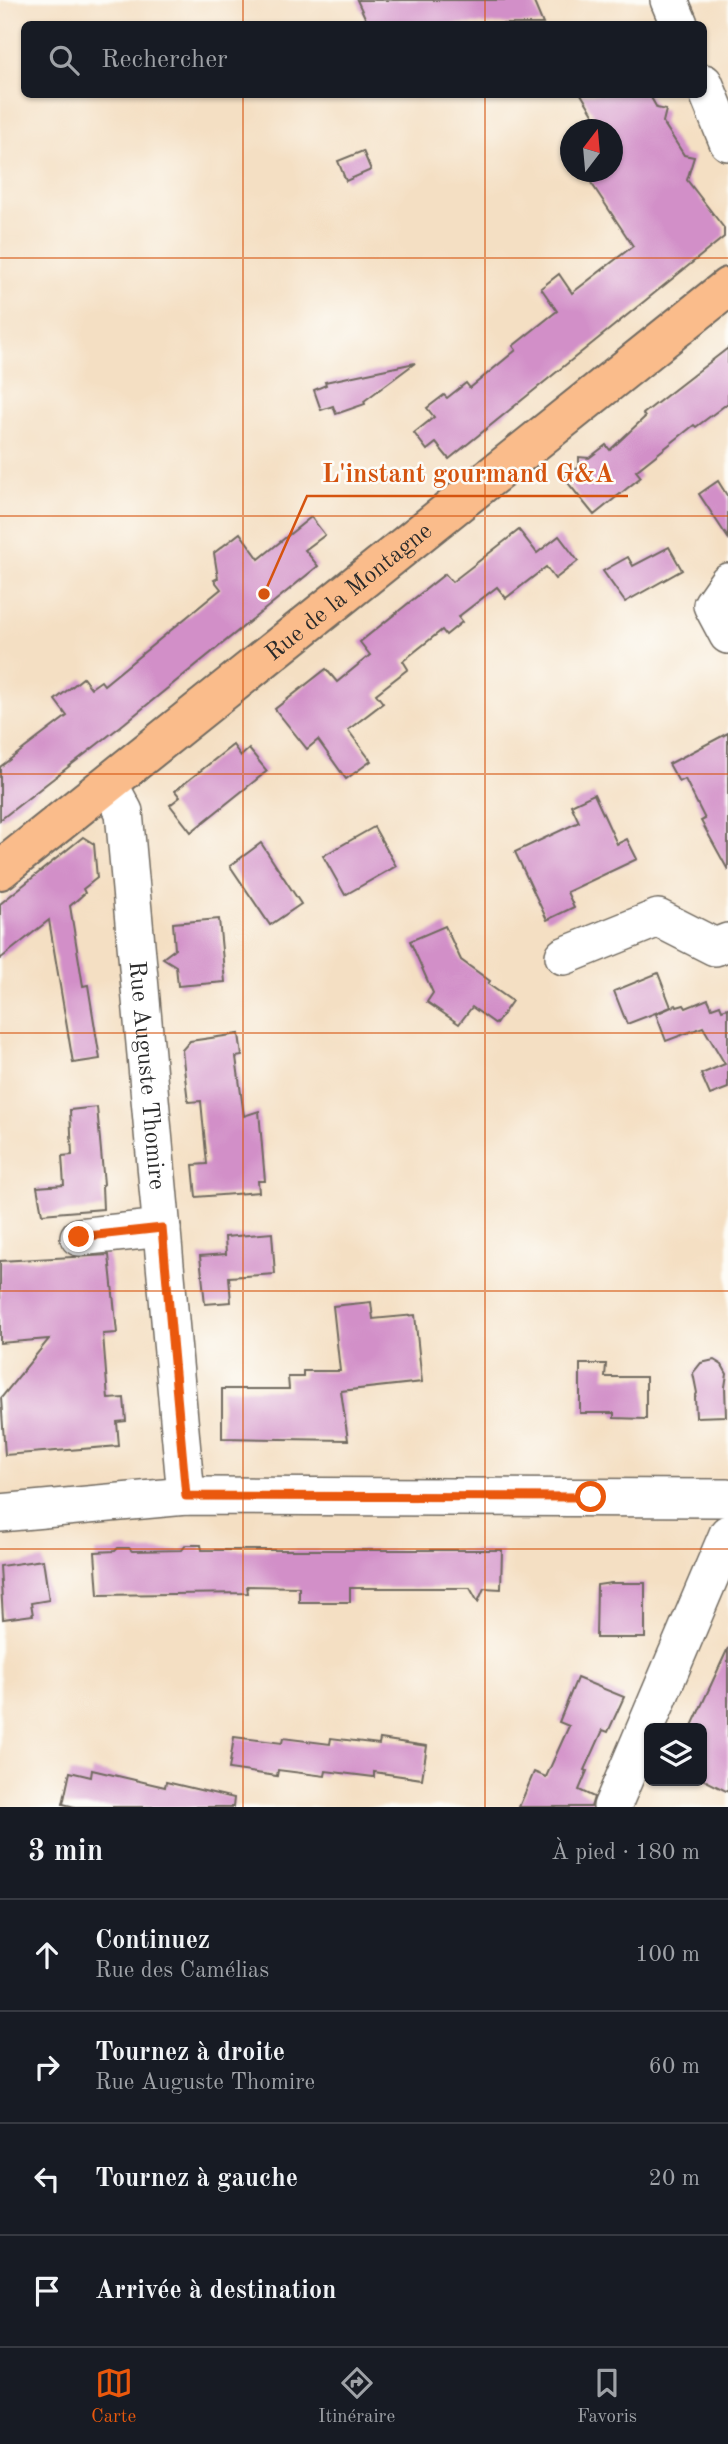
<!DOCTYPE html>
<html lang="fr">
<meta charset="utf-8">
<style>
:root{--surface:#171b24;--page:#20242c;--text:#f1f3f6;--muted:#9ea1a6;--line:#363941;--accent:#ea580c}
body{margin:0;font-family:"Old Standard TT",serif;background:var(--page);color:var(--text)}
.controls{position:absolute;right:21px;bottom:21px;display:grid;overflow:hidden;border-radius:10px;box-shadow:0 2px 5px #0004}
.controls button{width:63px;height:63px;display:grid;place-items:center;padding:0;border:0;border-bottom:2px solid var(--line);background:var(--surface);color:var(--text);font:35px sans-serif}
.compass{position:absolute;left:560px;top:119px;width:63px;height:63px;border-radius:50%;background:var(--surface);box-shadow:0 2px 5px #0004;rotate:16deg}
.stop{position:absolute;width:21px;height:21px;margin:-16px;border:5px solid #ea580c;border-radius:50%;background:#fff}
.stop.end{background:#ea580c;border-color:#fff;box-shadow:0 2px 7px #0008}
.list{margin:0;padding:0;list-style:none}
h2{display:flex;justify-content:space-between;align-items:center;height:91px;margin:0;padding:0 28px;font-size:30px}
h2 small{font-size:23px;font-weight:400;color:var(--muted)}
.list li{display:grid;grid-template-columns:46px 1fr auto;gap:21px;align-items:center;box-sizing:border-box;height:112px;padding:0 28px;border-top:2px solid var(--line)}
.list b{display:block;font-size:26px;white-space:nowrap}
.list p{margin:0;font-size:23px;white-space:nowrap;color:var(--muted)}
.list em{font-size:23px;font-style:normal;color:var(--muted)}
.icon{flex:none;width:38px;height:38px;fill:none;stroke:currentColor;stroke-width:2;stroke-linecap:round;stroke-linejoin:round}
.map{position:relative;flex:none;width:728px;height:1807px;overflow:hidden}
.search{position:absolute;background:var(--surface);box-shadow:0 2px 5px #0004;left:21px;right:21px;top:21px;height:77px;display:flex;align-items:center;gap:18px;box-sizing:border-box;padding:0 24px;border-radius:10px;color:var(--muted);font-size:26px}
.sheet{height:539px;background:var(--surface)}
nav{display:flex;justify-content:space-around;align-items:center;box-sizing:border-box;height:98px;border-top:2px solid var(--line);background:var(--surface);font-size:19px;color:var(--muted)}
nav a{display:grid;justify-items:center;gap:4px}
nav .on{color:var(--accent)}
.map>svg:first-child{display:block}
</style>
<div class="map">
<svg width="728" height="1807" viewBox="0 0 728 1807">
<rect width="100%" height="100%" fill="#fdfcf7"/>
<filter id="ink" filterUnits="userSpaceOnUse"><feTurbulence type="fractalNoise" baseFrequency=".0143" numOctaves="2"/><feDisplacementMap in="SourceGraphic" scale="14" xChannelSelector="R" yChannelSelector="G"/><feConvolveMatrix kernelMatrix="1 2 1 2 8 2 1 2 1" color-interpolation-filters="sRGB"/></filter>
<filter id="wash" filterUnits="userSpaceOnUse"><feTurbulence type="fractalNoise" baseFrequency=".00686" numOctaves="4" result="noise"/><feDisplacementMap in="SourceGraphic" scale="28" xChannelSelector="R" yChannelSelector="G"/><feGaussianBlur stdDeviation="1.57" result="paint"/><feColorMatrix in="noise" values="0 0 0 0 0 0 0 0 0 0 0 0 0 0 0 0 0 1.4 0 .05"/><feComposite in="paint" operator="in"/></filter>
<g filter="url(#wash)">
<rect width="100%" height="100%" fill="#f4dfc3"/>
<g id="blocks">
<!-- building -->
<g fill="#d28fc8">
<path d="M 357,0 L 533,0 L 543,24 L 368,24 Z"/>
<path d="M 581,94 L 649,94 L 657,108 L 666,110 L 663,122 L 684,155 L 694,157 L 687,180 L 724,228 L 724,237 L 449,459 L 436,443 L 427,450 L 414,433 L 434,417 L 427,408 L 444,395 L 447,398 L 466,383 L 470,388 L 516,350 L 513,346 L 557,311 L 541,288 L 559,274 L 572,293 L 633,246 L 584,172 L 612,172 L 612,130 L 603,130 Z"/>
<path d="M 363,151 L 371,170 L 346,181 L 338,161 Z"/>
<path d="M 728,348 L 728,403 L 696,427 L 694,425 L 636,471 L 641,477 L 594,515 L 564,478 L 579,467 L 579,457 L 589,458 L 606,445 L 610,450 L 645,417 L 643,414 Z"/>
<path d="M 415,363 L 364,401 L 365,404 L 336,414 L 333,406 L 321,410 L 314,390 L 326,385 L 325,382 Z"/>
<path d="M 718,481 L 728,497 L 728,538 L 699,494 Z"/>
<path d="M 311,517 L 325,535 L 305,550 L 318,566 L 121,726 L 0,820 L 0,767 L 67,716 L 55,700 L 83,678 L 91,688 L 101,681 L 104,685 L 221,589 L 214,580 L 218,578 L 214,553 L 240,533 L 259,559 Z"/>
<path d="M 519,530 L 537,553 L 559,536 L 578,561 L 555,579 L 546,567 L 506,598 L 497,587 L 458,617 L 462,622 L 446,635 L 442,630 L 403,661 L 408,669 L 376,694 L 383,703 L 348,730 L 371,761 L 346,779 L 318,740 L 307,749 L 275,709 L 326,669 L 337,682 L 370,655 L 360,642 L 445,574 L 452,582 Z"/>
<path d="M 669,547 L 682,570 L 625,602 L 603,571 L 628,557 L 633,566 Z"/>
<path d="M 728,733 L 728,870 L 701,821 L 705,819 L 685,779 L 679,782 L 669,764 Z"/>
<path d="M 233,745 L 241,756 L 249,749 L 267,771 L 191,832 L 170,805 L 180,797 L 175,791 Z"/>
<path d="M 594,794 L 617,844 L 627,839 L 637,859 L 567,892 L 574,907 L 547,920 L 515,852 L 579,822 L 571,805 Z"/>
<path d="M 374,827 L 396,866 L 345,895 L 323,856 Z"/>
<path d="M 83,837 L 94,844 L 97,878 L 83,889 L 85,893 L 70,906 L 83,986 L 88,985 L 100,1059 L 73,1063 L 49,920 L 0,959 L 0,904 Z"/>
<path d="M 261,843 L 301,904 L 270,925 L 230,866 Z"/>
<path d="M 219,919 L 225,982 L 178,986 L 176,966 L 163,958 L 175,949 L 173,923 Z"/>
<path d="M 445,926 L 461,960 L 490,981 L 488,984 L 512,1001 L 496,1024 L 472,1007 L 459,1024 L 427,1002 L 433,993 L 410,941 Z"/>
<path d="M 658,973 L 671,1007 L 627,1024 L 614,991 Z"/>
<path d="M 708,999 L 712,1008 L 720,1005 L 722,1010 L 728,1008 L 728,1088 L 710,1095 L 701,1074 L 725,1064 L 703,1027 L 666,1041 L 656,1014 L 676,1005 L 677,1007 L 684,1005 L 686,1008 Z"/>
<path d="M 239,1034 L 242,1056 L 236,1057 L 244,1116 L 259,1111 L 265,1181 L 258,1181 L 259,1192 L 196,1197 L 193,1165 L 207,1164 L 201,1101 L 188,1102 L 182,1050 L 190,1041 Z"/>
<path d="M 97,1107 L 104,1184 L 102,1186 L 103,1209 L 42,1214 L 37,1187 L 64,1185 L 62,1156 L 72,1155 L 70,1110 Z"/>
<path d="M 272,1233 L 275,1274 L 229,1277 L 231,1302 L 205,1304 L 200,1256 L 226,1254 L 225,1237 Z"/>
<path d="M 109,1255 L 117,1333 L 103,1334 L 108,1399 L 124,1398 L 126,1421 L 117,1422 L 119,1446 L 5,1455 L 1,1398 L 49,1339 L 0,1343 L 0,1261 Z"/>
<path d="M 371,1302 L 373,1319 L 415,1315 L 422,1382 L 341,1391 L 348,1440 L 222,1438 L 222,1389 L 289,1389 L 288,1377 L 303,1377 L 303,1371 L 340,1371 L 333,1306 Z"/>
<path d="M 714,1360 L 722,1365 L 727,1374 L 725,1387 L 726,1416 L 696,1417 L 695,1397 L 697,1393 L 693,1373 L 701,1363 Z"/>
<path d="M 580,1364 L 606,1364 L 605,1377 L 646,1377 L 646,1419 L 614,1418 L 614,1413 L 580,1413 Z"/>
<path d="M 186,1545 L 201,1545 L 202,1550 L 502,1550 L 501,1589 L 484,1588 L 478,1602 L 470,1588 L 350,1588 L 350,1602 L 299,1602 L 299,1587 L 247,1586 L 248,1593 L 98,1595 L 95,1552 L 115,1551 L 118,1548 L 129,1548 L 132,1551 L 182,1550 Z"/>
<path d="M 43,1560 L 49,1600 L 31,1603 L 33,1615 L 3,1619 L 0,1566 Z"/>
<path d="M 611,1583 L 645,1583 L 645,1638 L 596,1638 L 597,1585 Z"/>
<path d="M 728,1648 L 728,1792 L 702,1779 L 702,1728 L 691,1728 Z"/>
<path d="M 577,1678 L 624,1697 L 608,1732 L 603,1730 L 585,1770 L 587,1771 L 579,1790 L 594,1797 L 591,1807 L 519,1807 L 534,1772 L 546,1777 L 569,1726 L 559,1722 Z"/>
<path d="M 234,1737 L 282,1743 L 283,1738 L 330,1744 L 331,1738 L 379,1744 L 380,1739 L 427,1746 L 422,1779 L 374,1772 L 374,1777 L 326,1771 L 325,1776 L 278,1770 L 277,1776 L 229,1769 Z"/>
<path d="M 92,1770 L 165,1787 L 166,1782 L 234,1798 L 233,1807 L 75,1807 L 63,1804 L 70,1772 L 91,1777 Z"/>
</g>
</g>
</g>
<g filter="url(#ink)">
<use href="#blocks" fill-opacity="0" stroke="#716a60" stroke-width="2"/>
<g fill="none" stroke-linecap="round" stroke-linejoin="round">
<defs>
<g id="minor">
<path d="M 669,0 L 679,24"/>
<path d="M 704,83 L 728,142"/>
<path d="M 728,582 L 712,605 L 728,635"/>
<path id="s1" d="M 109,784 L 124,812 L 186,1496"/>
<path d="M 564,956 L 658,918 L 715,947 L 728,942"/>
<path d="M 79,1237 L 162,1228"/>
<path d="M 0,1513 L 186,1496 L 728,1498"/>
<path d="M 612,1807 L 728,1534"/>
</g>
<g id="major">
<path id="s2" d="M 0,870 L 728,287"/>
</g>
</defs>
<!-- minor casing -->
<use href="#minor" stroke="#716a60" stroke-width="40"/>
<!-- major casing -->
<use href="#major" stroke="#716a60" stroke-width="42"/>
<!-- minor -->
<use href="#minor" stroke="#fff" stroke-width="37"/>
<!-- major -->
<use href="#major" stroke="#fabc8b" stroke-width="38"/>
</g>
</g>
<g fill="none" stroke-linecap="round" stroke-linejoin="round" filter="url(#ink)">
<!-- route -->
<path stroke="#ea580c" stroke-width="9" d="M 79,1237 L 162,1228 L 186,1496 L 591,1497"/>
</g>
<!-- grid -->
<path fill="none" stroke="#d5540f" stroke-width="2" stroke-opacity="0.55" d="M 243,0 L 243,24M 485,0 L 485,24M 243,94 L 243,1807M 485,94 L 485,1807M 0,258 L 728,258M 0,516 L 728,516M 0,774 L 728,774M 0,1033 L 728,1033M 0,1291 L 728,1291M 0,1549 L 728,1549"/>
<g text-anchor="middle" stroke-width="5" stroke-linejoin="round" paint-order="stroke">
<!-- street labels -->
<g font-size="24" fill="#2b2b2b" stroke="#fdfcf7">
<text dy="8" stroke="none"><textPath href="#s2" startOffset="446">Rue de la Montagne</textPath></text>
<text dy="8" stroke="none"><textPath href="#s1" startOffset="296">Rue Auguste Thomire</textPath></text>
</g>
</g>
<!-- callouts -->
<path fill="none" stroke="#d5540f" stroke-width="2.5" d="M264 594L307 496H628"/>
<circle fill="#d5540f" stroke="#fdfcf7" stroke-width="2.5" cx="264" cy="594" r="7"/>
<g font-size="26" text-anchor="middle" font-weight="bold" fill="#d5540f" stroke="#fdfcf7" stroke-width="5" stroke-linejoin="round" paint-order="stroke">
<text x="468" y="482">L'instant gourmand G&amp;A</text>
</g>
</svg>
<div class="controls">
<button><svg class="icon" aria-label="layers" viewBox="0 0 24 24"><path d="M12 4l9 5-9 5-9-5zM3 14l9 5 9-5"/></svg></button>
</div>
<svg class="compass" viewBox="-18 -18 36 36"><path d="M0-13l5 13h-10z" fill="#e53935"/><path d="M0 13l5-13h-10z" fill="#9ea1a6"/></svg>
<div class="stop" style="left:591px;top:1497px"></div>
<div class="stop end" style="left:79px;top:1237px"></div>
<div class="search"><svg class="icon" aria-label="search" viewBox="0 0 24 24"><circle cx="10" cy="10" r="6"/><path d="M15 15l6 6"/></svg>Rechercher</div>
</div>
<section class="sheet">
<h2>3 min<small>À pied · 180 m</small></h2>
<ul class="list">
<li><svg class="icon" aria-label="ahead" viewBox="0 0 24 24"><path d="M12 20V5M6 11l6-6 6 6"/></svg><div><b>Continuez</b><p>Rue des Camélias</p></div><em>100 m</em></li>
<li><svg class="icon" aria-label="right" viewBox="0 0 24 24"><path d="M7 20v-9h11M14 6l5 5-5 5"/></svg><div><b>Tournez à droite</b><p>Rue Auguste Thomire</p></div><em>60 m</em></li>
<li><svg class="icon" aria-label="left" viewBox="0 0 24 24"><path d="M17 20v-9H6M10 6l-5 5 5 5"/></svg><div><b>Tournez à gauche</b></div><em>20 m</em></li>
<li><svg class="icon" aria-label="arrive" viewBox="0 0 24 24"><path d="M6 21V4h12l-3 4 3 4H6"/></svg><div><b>Arrivée à destination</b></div></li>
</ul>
</section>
<nav>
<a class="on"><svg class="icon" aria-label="map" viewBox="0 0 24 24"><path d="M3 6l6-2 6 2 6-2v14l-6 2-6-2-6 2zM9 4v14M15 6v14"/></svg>Carte</a>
<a><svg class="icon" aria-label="directions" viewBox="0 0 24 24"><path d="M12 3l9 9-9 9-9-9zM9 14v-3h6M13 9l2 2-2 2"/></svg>Itinéraire</a>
<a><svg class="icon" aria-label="saved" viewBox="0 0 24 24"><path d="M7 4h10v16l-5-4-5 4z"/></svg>Favoris</a>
</nav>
